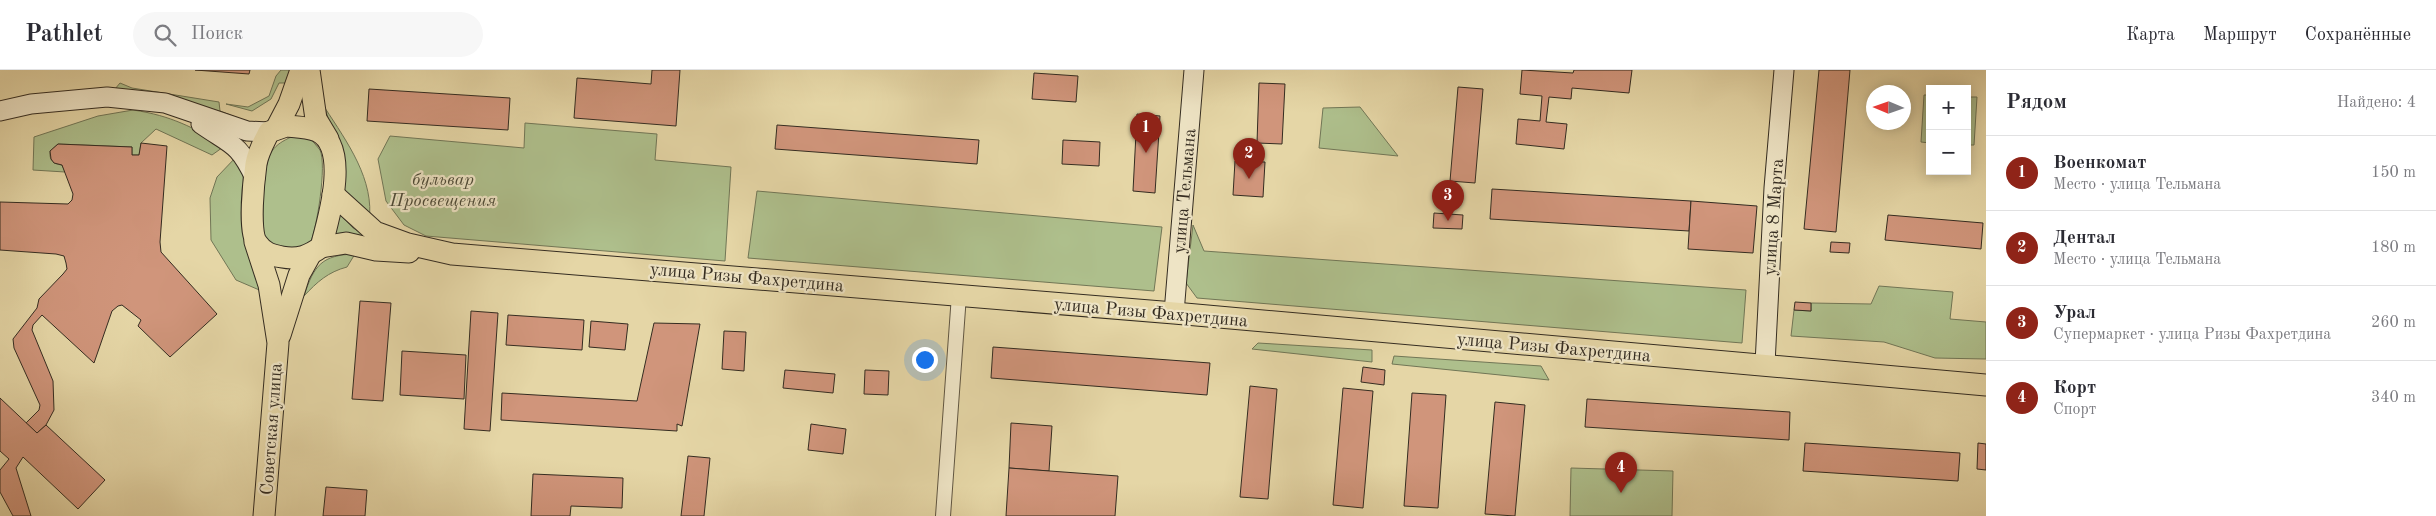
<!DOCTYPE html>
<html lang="ru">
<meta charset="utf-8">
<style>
:root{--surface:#fff;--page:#f7f7f7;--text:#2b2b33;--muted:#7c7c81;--line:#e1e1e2;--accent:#8f2418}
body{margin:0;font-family:"Old Standard TT",serif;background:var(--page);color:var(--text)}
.controls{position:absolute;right:15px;top:15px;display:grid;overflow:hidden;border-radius:0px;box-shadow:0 2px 12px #0003}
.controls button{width:45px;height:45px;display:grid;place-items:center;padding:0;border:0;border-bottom:1px solid var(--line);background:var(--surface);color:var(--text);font:25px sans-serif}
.compass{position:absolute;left:1866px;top:15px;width:45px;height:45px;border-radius:50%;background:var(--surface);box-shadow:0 2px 12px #0003;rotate:272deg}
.you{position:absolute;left:924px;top:289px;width:18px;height:18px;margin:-12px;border:4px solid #fff;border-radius:50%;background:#1a73e8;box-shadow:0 0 0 8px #1a73e833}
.badge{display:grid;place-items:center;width:32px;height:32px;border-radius:50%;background:var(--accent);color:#fff;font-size:16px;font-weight:700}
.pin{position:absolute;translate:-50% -41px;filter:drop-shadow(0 1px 2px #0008)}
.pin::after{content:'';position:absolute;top:26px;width:18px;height:15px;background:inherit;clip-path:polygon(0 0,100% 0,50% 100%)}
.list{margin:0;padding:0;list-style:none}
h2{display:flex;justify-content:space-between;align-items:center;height:65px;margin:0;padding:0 20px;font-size:21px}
h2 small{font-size:16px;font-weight:400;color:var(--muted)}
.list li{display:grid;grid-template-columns:32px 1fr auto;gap:15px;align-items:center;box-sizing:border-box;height:75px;padding:0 20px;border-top:1px solid var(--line)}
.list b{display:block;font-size:19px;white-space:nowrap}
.list p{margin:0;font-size:16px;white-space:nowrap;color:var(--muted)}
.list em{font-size:16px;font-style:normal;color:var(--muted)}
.icon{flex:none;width:28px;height:28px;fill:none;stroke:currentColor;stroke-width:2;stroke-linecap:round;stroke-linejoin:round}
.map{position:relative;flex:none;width:1986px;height:446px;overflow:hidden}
header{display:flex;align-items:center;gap:30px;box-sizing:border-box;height:70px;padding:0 25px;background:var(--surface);border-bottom:1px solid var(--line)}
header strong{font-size:24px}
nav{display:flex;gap:28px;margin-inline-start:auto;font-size:18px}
.search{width:350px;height:45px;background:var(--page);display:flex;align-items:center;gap:12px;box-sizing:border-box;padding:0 18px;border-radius:28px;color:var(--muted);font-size:19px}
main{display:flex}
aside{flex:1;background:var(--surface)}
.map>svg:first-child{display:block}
</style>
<header>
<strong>Pathlet</strong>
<div class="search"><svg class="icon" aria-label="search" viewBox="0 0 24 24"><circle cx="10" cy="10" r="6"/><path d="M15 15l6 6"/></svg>Поиск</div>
<nav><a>Карта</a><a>Маршрут</a><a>Сохранённые</a></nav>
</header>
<main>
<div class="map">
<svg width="1986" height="446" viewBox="0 0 1986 446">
<rect width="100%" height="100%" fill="#e5d6a6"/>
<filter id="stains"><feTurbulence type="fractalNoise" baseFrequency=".004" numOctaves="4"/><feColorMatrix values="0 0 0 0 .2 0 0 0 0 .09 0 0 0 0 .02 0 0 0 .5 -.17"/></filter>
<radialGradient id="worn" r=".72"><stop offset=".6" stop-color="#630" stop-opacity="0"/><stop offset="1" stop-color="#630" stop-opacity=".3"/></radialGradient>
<!-- green -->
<g fill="#aebf8c" stroke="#717656">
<path d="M 281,0 L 290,0 L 288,13 L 279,13 L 271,29 L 252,41 L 226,34 L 248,37 L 269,26 L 276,6 Z"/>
<path d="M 120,13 L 132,18 L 219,32 L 220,41 L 238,48 L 115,19 Z"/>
<path d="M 1924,25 L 1930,25 L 1930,73 L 1921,72 Z"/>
<path d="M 1967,27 L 1977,27 L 1974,75 L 1967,75 Z"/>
<path d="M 1360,37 L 1398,86 L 1319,78 L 1323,38 Z"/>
<path d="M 325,38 C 347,72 375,110 369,152 L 349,135 L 342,115 L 333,64 Z"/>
<path d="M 133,40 C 173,46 190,57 226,75 L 212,85 L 156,59 L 141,73 L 139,85 L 132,85 L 132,77 L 58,74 L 50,81 C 49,90 53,94 62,95 L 65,102 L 33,100 L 34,67 L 98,46 Z"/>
<path d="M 525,53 L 657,64 L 655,90 L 731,97 L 725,191 L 426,166 L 404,155 L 386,131 L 378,89 L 390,66 L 524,78 Z"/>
<path d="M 291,67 L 310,68 C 313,72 317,76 320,80 C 327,95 317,158 310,174 L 287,184 L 263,170 C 263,150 261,97 272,81 C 277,74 283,71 291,67 Z"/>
<path d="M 237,86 L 248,107 L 264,222 L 236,210 L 211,170 L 210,128 L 217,107 Z"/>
<path d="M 757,121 L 1162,157 L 1154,221 L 748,188 Z"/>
<path d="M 335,139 L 353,158 L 364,164 L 363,170 L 328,170 Z"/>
<path d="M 1193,155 L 1204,181 L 1746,220 L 1742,273 L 1197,228 L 1186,213 Z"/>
<path d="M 355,184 L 347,197 C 328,202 317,212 304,226 C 314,195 322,185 355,184 Z"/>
<path d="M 1879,216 L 1953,222 L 1950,249 L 1986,252 L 1986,289 L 1935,288 L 1884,272 L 1791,266 L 1794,240 L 1811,241 L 1811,233 L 1871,234 Z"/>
<path d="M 1258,273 L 1372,280 L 1372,292 L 1252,279 Z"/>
<path d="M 1394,286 L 1541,296 L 1549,310 L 1392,294 Z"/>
<path d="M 1571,398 L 1673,401 L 1672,446 L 1570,446 Z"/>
</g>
<!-- building -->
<g fill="#d0957b" stroke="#342c21">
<path d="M 195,0 L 250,0 L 249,4 Z"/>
<path d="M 652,0 L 680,0 L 676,56 L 574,48 L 577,8 L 651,14 Z"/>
<path d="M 1522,0 L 1573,3 L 1574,0 L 1632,0 L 1629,23 L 1572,18 L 1571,29 L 1549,27 L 1546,52 L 1567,54 L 1564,79 L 1516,74 L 1518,49 L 1540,51 L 1542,26 L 1520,24 Z"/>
<path d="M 1819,0 L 1850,0 L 1836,162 L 1804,159 Z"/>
<path d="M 1034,3 L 1078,6 L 1076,32 L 1032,29 Z"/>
<path d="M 1259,13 L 1285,14 L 1282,74 L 1257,73 Z"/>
<path d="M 1458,17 L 1483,19 L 1475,113 L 1450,111 Z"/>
<path d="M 369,19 L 510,28 L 508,60 L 367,51 Z"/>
<path d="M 1137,44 L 1160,46 L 1155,123 L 1133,121 Z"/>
<path d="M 777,55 L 979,70 L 977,94 L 775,79 Z"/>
<path d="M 1063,70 L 1100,72 L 1099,96 L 1062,94 Z"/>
<path d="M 141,73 L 167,76 L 160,172 L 161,182 L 217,244 L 170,287 L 138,256 L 141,250 L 122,235 L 118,236 L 112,241 L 94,293 L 42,245 L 33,255 L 32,260 L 53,311 L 54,340 L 46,355 L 37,363 L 26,353 L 39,340 L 40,335 L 14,278 L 13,269 L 37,238 L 39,229 L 63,204 L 67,199 L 66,193 L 64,186 L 56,184 L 0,180 L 0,132 L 68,134 L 72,130 L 73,124 L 62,95 L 54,93 L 51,89 L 50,81 L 58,74 L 132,77 L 132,85 L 139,85 Z"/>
<path d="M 1235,91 L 1265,92 L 1263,127 L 1233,125 Z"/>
<path d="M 1492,119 L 1691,131 L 1689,161 L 1490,149 Z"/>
<path d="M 1691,131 L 1757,136 L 1753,183 L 1688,179 Z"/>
<path d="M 1434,143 L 1463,145 L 1462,159 L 1433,158 Z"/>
<path d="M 1888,145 L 1983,153 L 1981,179 L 1885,170 Z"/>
<path d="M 1831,172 L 1850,173 L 1849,183 L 1830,182 Z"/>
<path d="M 360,231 L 391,233 L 383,331 L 352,329 Z"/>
<path d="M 1795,232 L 1811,233 L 1811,241 L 1794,240 Z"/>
<path d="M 471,241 L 498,243 L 490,361 L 464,359 Z"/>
<path d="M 508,245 L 584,250 L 582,280 L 506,275 Z"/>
<path d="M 591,251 L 628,254 L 625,280 L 589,277 Z"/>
<path d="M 654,253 L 700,254 L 682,356 L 677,354 L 677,361 L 501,350 L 502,323 L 637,331 Z"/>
<path d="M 724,261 L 746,262 L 744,301 L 722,299 Z"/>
<path d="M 993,277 L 1210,293 L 1207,325 L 991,308 Z"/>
<path d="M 402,281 L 466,285 L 464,329 L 400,325 Z"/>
<path d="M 1363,297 L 1385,300 L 1384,315 L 1361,312 Z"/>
<path d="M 785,300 L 835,304 L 833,323 L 783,318 Z"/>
<path d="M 865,300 L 889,301 L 888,325 L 864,324 Z"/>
<path d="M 1250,316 L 1277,319 L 1268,429 L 1240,427 Z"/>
<path d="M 1343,318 L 1373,321 L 1363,438 L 1333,435 Z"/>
<path d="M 1412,323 L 1446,325 L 1438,438 L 1404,436 Z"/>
<path d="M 0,328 L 37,363 L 46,355 L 105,410 L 78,439 L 23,387 L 16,398 L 31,446 L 13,446 L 0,422 L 0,400 L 9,389 L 0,381 Z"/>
<path d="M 1587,329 L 1790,342 L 1789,370 L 1585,357 Z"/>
<path d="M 1495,332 L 1525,335 L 1515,446 L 1485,444 Z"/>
<path d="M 1011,353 L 1052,356 L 1049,401 L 1009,398 Z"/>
<path d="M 811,354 L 846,359 L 843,384 L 808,380 Z"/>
<path d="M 1805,373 L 1960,383 L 1958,411 L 1803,401 Z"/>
<path d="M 1978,373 L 1986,374 L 1986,400 L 1977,399 Z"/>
<path d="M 688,386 L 710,388 L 704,446 L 681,446 Z"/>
<path d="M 1009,398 L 1118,406 L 1115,446 L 1006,446 Z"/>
<path d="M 533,404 L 623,408 L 622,438 L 571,436 L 570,446 L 531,446 Z"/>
<path d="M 326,417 L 367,420 L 365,446 L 323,446 Z"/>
</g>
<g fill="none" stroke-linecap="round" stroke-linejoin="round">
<defs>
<path id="street" d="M 943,446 L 959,225"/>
<g id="secondary">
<path d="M 0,41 L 31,34 L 107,27 L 165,33 L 247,61 L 269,62"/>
<path d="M 201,54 C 231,75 238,72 255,108"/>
<path d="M 1174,243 L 1194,0"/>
<path d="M 1765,294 L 1774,118 L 1784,0"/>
</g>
<g id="primary">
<path d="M 309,0 L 316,49 L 328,69"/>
<path d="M 286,56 C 296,57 308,57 317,61 C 351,77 328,151 321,177 C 309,186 298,190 282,187 C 271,185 264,183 257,173 C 248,162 254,109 256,94 C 258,82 264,72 269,62 Z"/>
<path d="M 277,57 L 289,34 L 301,0"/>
<path d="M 333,124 L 375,162 L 408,174 L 452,184 L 1174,243 L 1986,315"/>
<path d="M 255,172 L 269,215 L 278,273 L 264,446"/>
<path d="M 321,177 L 346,173 L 376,180 L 409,182"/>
<path d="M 280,265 L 299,205 L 309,187"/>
</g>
</defs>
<!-- street casing -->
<use href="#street" stroke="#605642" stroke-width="16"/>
<!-- secondary casing -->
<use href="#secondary" stroke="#342c21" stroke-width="21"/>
<!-- primary casing -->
<use href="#primary" stroke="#342c21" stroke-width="23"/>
<!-- street -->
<use href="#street" stroke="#eee4c5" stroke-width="14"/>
<!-- secondary -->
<use href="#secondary" stroke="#eee4c5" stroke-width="19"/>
<!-- primary -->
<use href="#primary" stroke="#e5d6a6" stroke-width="21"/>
</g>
<g text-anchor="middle" stroke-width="4.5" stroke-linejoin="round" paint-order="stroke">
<!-- park labels -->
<g font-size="18" font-style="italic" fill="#4c4936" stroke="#eee4c5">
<text x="443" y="115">бульвар<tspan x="443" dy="21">Просвещения</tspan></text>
</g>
<!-- street labels -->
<g font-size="18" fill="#342c21" stroke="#eee4c5">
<text transform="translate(1184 121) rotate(-85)" y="6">улица Тельмана</text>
<text transform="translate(1773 147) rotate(-86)" y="6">улица 8 Марта</text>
<text transform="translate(747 207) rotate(5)" y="6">улица Ризы Фахретдина</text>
<text transform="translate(1151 242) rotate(5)" y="6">улица Ризы Фахретдина</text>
<text transform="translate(1554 277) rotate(5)" y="6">улица Ризы Фахретдина</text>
<text transform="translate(271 359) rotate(-86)" y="6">Советская улица</text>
</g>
</g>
<rect width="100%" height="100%" filter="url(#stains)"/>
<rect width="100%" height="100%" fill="url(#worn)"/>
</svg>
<div class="controls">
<button>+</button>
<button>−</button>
</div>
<svg class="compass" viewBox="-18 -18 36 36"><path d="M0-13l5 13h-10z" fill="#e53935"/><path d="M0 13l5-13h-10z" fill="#7c7c81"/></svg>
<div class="you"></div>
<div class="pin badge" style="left:1146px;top:83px">1</div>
<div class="pin badge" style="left:1249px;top:109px">2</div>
<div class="pin badge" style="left:1448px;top:151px">3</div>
<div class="pin badge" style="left:1621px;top:423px">4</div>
</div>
<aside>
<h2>Рядом<small>Найдено: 4</small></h2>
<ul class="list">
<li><span class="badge">1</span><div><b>Военкомат</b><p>Место · улица Тельмана</p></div><em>150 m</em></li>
<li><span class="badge">2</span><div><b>Дентал</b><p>Место · улица Тельмана</p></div><em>180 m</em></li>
<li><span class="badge">3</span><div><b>Урал</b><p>Супермаркет · улица Ризы Фахретдина</p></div><em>260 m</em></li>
<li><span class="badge">4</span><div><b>Корт</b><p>Спорт</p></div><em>340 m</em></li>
</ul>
</aside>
</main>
